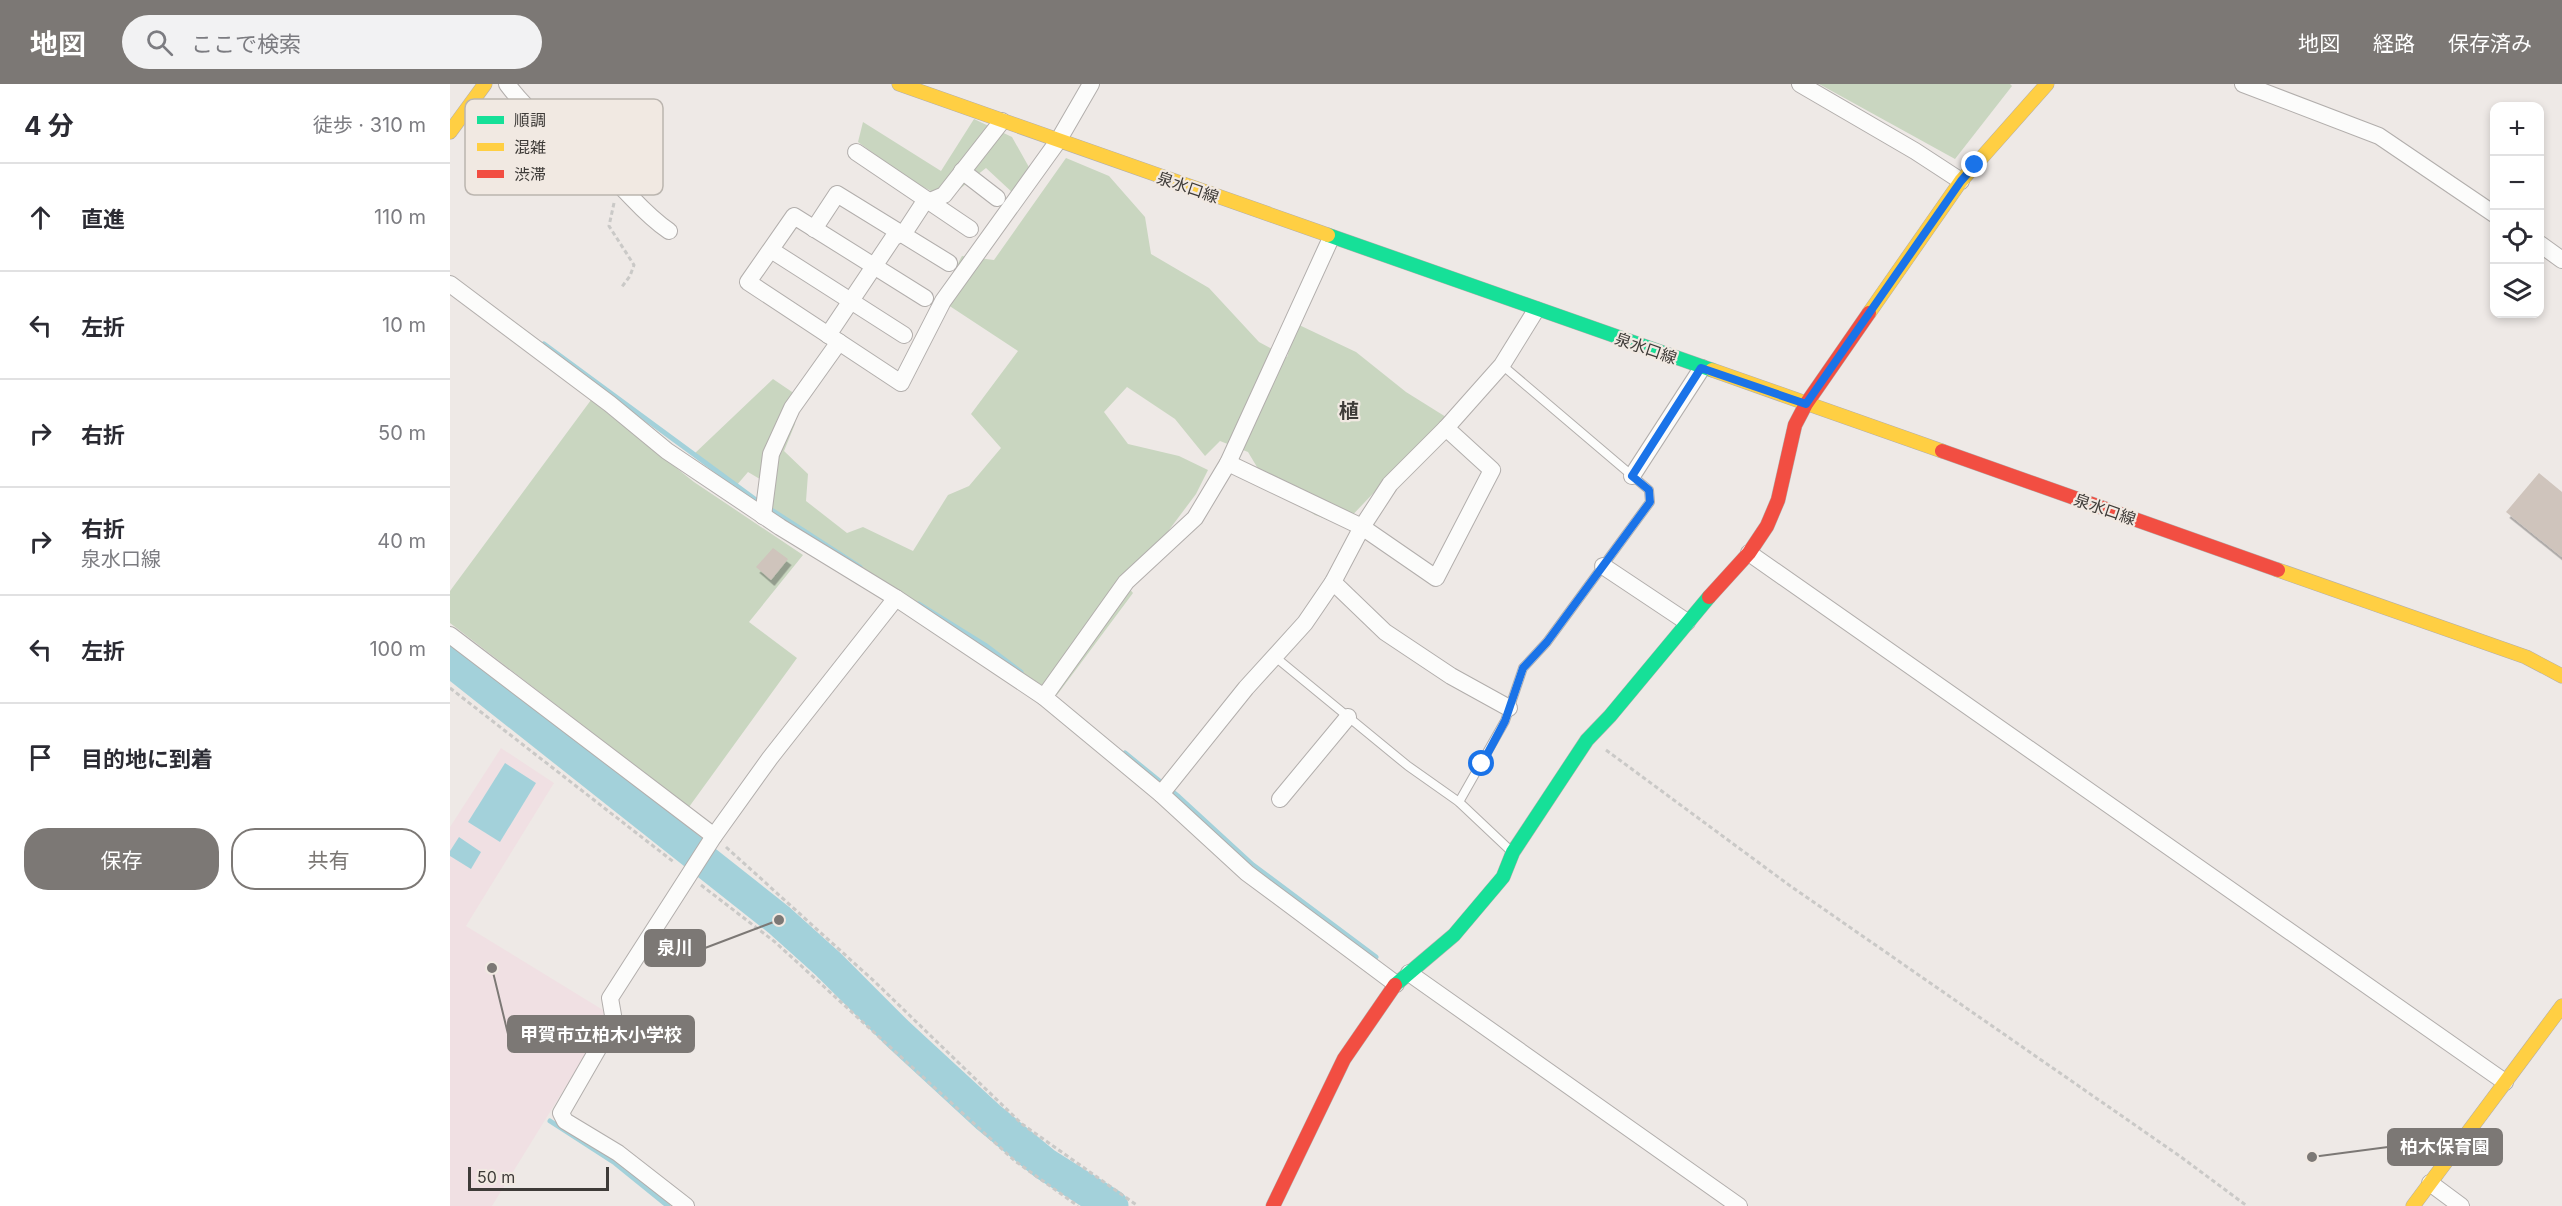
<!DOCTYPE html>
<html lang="ja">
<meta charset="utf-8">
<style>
:root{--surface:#fff;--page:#f2f2f3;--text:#2b2b33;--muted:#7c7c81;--line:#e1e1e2;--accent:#7c7875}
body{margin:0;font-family:Inter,"Noto Sans JP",sans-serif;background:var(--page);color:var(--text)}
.controls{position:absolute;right:18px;top:18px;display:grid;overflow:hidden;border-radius:12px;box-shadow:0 3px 9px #0003}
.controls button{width:54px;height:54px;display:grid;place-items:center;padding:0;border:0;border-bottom:2px solid var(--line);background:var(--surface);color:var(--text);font:30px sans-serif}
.scale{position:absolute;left:18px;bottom:15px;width:141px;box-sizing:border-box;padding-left:6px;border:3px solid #3e3b38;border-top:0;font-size:16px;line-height:21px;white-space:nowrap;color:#3e3b38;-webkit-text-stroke:4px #f1e9e2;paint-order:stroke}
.stop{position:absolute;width:18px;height:18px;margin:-14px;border:4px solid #1a73e8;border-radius:50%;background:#fff}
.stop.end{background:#1a73e8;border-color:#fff;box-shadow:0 2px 6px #0008}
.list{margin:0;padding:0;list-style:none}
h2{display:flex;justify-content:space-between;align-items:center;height:78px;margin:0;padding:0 24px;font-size:26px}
h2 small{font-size:20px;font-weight:400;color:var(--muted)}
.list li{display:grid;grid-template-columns:39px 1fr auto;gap:18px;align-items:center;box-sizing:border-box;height:108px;padding:0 24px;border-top:2px solid var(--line)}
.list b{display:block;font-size:22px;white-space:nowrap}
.list p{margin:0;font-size:20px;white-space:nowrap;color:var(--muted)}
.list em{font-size:20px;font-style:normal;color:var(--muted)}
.actions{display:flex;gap:12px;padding:18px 24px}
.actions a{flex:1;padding:14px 0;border:2px solid var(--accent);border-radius:24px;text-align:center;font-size:21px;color:var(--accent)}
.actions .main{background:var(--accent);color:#fff}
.icon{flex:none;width:33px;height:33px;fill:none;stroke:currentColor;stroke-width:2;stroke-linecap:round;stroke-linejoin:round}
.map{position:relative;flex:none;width:2112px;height:1122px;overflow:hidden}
header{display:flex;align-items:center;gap:36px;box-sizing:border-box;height:84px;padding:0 30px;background:var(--accent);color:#fff}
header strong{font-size:28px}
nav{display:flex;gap:33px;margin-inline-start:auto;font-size:21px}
.search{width:420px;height:54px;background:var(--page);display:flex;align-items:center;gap:15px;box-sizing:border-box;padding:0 21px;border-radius:33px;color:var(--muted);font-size:22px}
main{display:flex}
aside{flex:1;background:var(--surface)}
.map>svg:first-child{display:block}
</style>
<header>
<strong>地図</strong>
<div class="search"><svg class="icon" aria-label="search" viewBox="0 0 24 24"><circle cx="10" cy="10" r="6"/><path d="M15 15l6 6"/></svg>ここで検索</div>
<nav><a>地図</a><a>経路</a><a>保存済み</a></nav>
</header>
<main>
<aside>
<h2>4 分<small>徒歩 · 310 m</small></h2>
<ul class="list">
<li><svg class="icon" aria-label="ahead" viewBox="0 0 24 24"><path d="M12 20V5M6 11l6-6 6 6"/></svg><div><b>直進</b></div><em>110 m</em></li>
<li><svg class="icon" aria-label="left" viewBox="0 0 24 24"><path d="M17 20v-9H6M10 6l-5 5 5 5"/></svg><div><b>左折</b></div><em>10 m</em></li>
<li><svg class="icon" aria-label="right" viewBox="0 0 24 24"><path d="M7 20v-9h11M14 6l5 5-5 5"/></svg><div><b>右折</b></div><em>50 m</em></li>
<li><svg class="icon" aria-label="right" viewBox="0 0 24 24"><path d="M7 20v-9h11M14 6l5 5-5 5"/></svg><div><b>右折</b><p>泉水口線</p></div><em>40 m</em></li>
<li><svg class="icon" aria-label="left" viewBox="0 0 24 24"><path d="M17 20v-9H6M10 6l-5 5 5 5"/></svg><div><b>左折</b></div><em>100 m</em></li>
<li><svg class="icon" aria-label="arrive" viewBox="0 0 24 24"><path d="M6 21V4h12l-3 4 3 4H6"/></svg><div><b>目的地に到着</b></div></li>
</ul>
<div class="actions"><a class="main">保存</a><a>共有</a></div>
</aside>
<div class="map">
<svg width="2112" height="1122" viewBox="0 0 2112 1122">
<defs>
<filter id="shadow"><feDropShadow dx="3.5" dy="6" stdDeviation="0" flood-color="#0004"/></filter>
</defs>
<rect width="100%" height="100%" fill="#eee9e6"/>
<!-- education -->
<path fill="#f0e0e3" d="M 51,664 L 104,699 L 16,842 L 153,926 L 155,939 L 42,1122 L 0,1122 L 0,743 Z"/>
<!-- green -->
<g fill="#c9d6c0">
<path d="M 1369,0 L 1560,0 L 1562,2 L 1505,75 Z"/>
<path d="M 524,35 L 562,53 L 580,85 L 564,110 L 536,84 L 497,115 L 461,97 L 408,58 L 413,38 L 491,87 Z"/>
<path d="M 616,74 L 659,92 L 695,133 L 701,170 L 759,204 L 809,258 L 837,273 L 847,240 L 906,268 L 956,308 L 996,333 L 893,441 L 865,431 L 816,398 L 798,368 L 770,357 L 755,372 L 725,335 L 677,303 L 654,328 L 678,360 L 729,372 L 758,386 L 746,410 L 677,502 L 683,509 L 607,611 L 323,430 L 323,403 L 298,388 L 286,402 L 243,371 L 323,295 L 348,312 L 345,340 L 334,367 L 358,390 L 356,417 L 397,449 L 413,443 L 463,467 L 498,411 L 519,402 L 551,364 L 521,330 L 568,267 L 489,215 L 512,172 L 544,176 Z"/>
<path d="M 141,316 L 244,398 L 353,471 L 299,538 L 347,574 L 239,723 L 0,539 L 0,507 Z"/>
</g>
<!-- water -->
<g fill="#a3d1da">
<path d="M 55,679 L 86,699 L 50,758 L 18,738 Z"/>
<path d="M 9,753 L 31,768 L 21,785 L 0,772 L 0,767 Z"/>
</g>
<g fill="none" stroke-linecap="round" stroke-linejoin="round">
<!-- stream -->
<g stroke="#a3d1da" stroke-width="5">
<path d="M 94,260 L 306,416 L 410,483"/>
<path d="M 469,520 L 535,561 L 571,588"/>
<path d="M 675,669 L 729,713 L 803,781 L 926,873"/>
<path d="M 100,1037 L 165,1079 L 218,1122"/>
</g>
<!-- river -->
<path stroke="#a3d1da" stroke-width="33" d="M 0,576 L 329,836 L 378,880 L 448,950 L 538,1033 L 595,1080 L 662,1122"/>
</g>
<!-- building -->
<g fill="#cfc4bc" filter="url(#shadow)">
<path d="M 2089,389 L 2112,408 L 2112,473 L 2056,428 Z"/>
<path d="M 323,464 L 338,475 L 321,496 L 306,483 Z"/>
</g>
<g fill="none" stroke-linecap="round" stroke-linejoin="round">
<defs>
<g id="lane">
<path d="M 824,572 L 958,682 L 1009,718 L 1062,768"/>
<path d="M 1009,718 L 1055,637 L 1073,584 L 1097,558 L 1200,418 L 1199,406 L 1052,281"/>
</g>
<g id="street">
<path d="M 57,0 C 87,40 124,62 161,93 C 182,112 194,130 219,147"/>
<path d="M 1350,0 L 1465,67 L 1511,97"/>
<path d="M 1793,0 L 1929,52 L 2044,130"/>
<path d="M 406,68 L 520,145"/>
<path d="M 512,87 L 547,114"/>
<path d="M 364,145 L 387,110 L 499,179"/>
<path d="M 2090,160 L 2112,176"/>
<path d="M 321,166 L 454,251"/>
<path d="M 0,200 L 160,320 L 217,367 L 330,443 L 446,514 L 594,613 L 711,710 L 797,789 L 946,900"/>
<path d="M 475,214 L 344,132 L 298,198 L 451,299 L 493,217 L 608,57 L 641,0"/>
<path d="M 378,251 L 443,154 L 456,146 L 473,120 L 494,111 L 552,37"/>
<path d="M 778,379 L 912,443 L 986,494 L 1042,386 L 996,344"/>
<path d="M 1182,392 L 1252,284"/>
<path d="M 313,432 L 321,370 L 342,324 L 389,258"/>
<path d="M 1299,469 L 2055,998"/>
<path d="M 1153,482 L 1237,538"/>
<path d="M 883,498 L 935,548 L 1001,592 L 1059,624"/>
<path d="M 0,551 L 264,752"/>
<path d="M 594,613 L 676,498 L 745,434 L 778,379 L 881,154"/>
<path d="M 711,710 L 796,604 L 855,539 L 883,498 L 912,443 L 940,400 L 996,344 L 1052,281 L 1086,226"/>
<path d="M 830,715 L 898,633"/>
<path d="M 959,889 L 1289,1122"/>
<path d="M 1980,1099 L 2011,1122"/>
<path d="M 236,1122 L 168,1069 L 115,1037 L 111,1029 L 164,937 L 160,914 L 264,752 L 320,674 L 446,514"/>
</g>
<g id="fast">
<path d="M 878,151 L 1262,286"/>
<path d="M 945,901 L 1004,851 L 1053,793 L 1063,768 L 1137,656 L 1160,632 L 1259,513"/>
</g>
<g id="slow">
<path d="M 449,0 L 878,151"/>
<path d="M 0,48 L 35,0"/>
<path d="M 1419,229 L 1511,97 L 1597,0"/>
<path d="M 1262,286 L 1492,367"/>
<path d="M 1828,486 L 2076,573 L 2112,592"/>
<path d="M 1963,1122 L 2112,922"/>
</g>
<g id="jam">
<path d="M 1492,367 L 1828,486"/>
<path d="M 1259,513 L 1299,469 L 1317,442 L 1328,416 L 1345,341 L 1356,320 L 1419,229"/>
<path d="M 823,1122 L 894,975 L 945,901"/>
</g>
</defs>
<!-- lane casing -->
<use href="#lane" stroke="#b2aeac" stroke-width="10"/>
<!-- street casing -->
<use href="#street" stroke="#b2aeac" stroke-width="18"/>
<!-- fast casing -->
<use href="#fast" stroke="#b2aeac" stroke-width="15"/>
<!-- slow casing -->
<use href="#slow" stroke="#b2aeac" stroke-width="15"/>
<!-- jam casing -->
<use href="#jam" stroke="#b2aeac" stroke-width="15"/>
<!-- path -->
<g stroke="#cac9c7" stroke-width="3" stroke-dasharray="4.5 3" stroke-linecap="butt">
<path d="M 164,119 L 159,142 L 184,181 L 180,192 L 171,204"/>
<path d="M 0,604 L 225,779"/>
<path d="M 1156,666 L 1339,801 L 1731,1073 L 1797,1122"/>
<path d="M 276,763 L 424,897 L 572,1040 L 688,1122"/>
<path d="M 251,801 L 325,858 L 565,1077 L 628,1122"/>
</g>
<!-- lane -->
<use href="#lane" stroke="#fcfcfb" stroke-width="8"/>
<!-- street -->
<use href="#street" stroke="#fcfcfb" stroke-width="16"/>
<!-- fast -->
<use href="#fast" stroke="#16e098" stroke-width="14"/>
<!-- slow -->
<use href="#slow" stroke="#ffcf43" stroke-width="14"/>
<!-- jam -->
<use href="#jam" stroke="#f24e42" stroke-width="14"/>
</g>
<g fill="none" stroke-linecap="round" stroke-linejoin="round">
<!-- route -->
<path stroke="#1a73e8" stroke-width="8" d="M 1032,680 L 1055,637 L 1073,584 L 1097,558 L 1200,418 L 1199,406 L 1182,392 L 1251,284 L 1356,320 L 1511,97 L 1525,81"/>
</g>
<g text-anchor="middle" stroke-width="4.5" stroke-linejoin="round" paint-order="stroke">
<!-- street labels -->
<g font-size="16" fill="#3e3b38" stroke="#f1e9e2">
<text transform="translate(738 103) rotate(19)" y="6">泉水口線</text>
<text transform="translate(1196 264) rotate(19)" y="6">泉水口線</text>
<text transform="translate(1655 425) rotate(19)" y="6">泉水口線</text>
</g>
<!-- quarter labels -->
<g font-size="20" font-weight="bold" fill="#3e3b38" stroke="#f1e9e2">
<text x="899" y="334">植</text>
</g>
</g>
<!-- legend -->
<rect x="15" y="15" width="198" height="96" rx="9" fill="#f1e9e2" stroke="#bbb5af" stroke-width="1.5"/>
<rect x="27" y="32" width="27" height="8" fill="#16e098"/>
<rect x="27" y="59" width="27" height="8" fill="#ffcf43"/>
<rect x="27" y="86" width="27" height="8" fill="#f24e42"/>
<g font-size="16" fill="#3e3b38">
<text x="64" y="42">順調</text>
<text x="64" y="69">混雑</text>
<text x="64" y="96">渋滞</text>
</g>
<!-- callouts -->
<path fill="none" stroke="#7c7875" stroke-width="2" d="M329 836L255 864M42 884L58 950M1862 1073L1938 1063"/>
<g fill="#7c7875" stroke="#f1e9e2" stroke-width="2">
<circle cx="329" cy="836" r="6"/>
<circle cx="42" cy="884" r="6"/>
<circle cx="1862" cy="1073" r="6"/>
</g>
<g fill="#7c7875" stroke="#7c7875" stroke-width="2">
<rect x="195" y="846" width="60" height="36" rx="6"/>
<rect x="58" y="932" width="186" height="36" rx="6"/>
<rect x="1938" y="1045" width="114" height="36" rx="6"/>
</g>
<g font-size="18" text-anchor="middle" font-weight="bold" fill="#fff">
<text x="225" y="870">泉川</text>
<text x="151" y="957">甲賀市立柏木小学校</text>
<text x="1995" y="1069">柏木保育園</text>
</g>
</svg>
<div class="controls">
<button>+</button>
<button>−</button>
<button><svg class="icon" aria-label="locate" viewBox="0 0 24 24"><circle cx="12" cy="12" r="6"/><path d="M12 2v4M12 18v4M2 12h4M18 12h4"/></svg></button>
<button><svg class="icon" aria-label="layers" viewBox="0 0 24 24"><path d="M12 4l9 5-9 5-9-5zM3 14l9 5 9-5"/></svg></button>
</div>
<div class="scale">50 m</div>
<div class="stop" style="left:1032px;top:680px"></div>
<div class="stop end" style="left:1525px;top:81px"></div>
</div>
</main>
